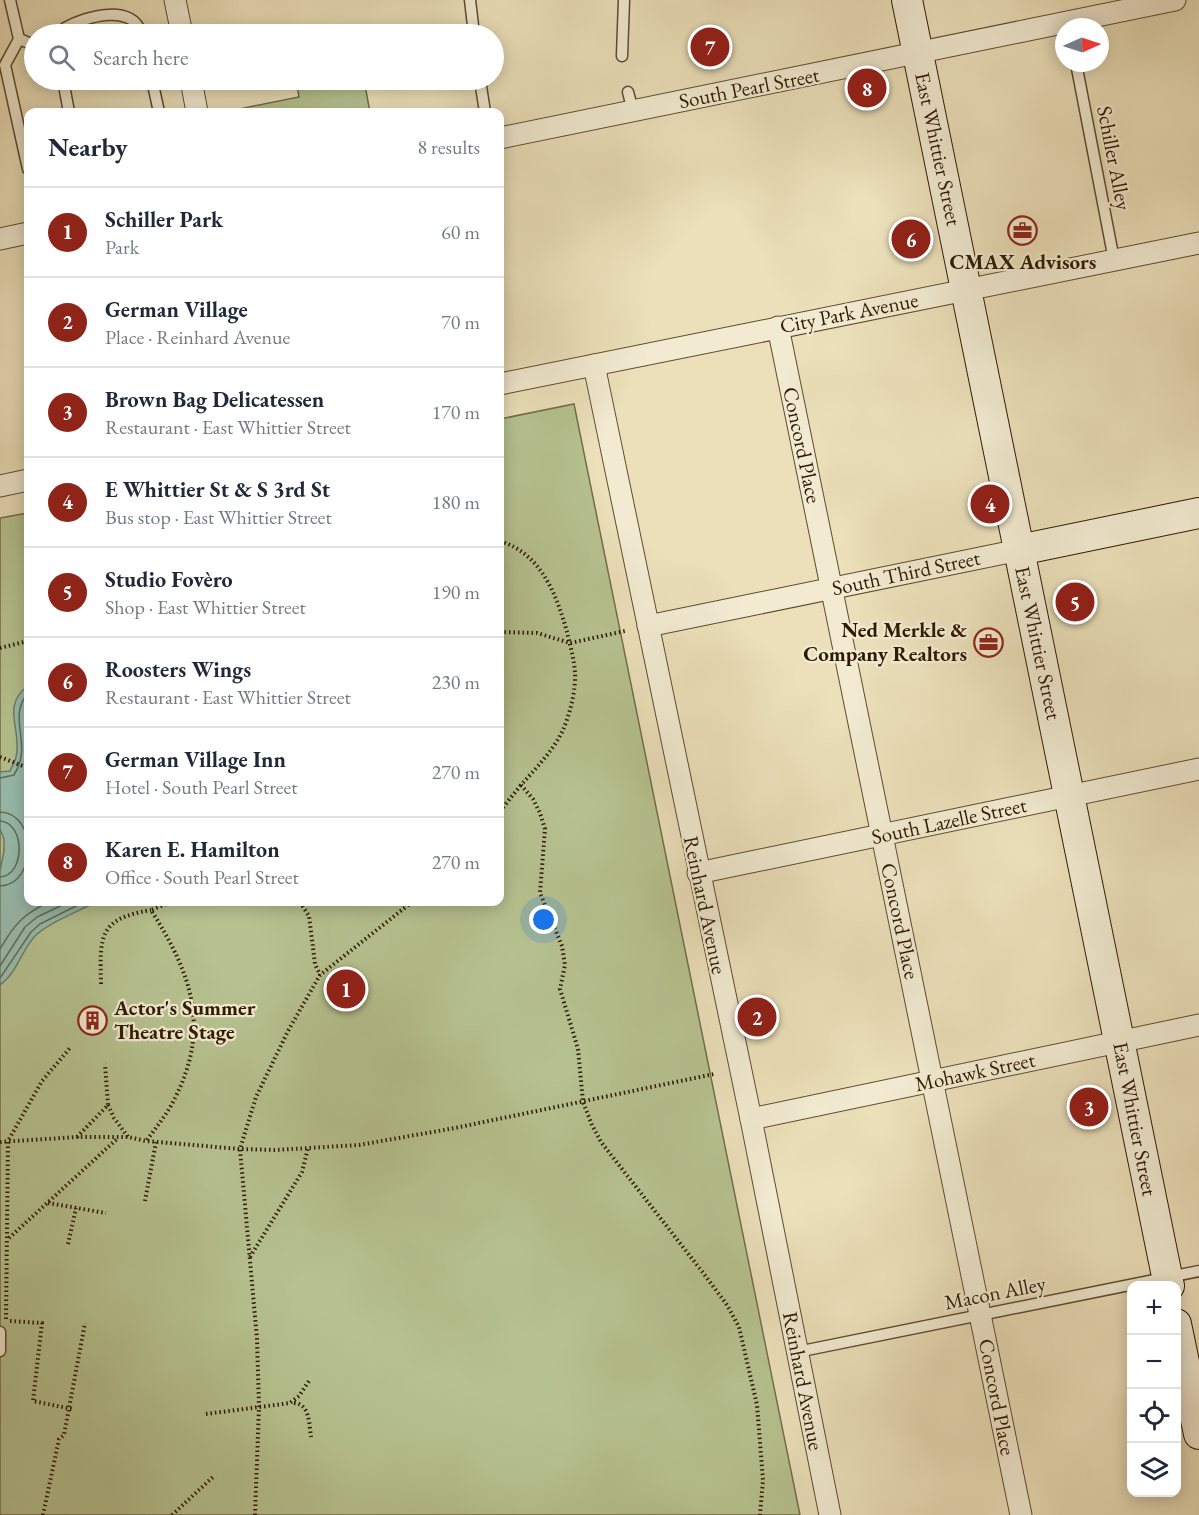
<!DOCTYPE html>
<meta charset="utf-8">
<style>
:root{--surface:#fff;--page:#f2f2f3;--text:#1f2937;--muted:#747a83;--line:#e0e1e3;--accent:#8f2418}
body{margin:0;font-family:"EB Garamond",serif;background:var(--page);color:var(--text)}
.controls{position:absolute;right:18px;bottom:18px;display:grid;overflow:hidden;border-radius:12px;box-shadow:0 3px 15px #0003}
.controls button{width:54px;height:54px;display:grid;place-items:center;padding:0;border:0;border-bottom:2px solid var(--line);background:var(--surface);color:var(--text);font:30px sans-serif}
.compass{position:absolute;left:1055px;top:18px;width:54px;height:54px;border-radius:50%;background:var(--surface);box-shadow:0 3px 15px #0003;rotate:87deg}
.you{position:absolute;left:544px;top:920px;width:21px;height:21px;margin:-15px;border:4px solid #fff;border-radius:50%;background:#1a73e8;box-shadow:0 0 0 9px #1a73e833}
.badge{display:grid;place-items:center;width:39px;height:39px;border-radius:50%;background:var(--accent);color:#fff;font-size:20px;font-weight:700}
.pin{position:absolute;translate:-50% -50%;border:3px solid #fff;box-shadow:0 2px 6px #0006}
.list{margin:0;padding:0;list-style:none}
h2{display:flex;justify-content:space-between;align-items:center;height:78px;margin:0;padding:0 24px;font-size:26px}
h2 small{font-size:20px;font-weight:400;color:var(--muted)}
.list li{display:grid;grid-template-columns:39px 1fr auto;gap:18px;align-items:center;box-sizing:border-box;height:90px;padding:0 24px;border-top:2px solid var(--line)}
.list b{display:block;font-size:22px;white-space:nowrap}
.list p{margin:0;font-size:20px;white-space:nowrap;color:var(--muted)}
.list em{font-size:20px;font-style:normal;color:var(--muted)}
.icon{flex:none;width:33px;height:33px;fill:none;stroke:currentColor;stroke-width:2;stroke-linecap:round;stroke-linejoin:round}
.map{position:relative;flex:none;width:1199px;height:1515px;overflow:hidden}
.search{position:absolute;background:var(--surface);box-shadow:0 3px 15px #0003;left:24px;top:24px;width:480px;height:66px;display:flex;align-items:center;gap:15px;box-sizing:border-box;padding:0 21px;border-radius:33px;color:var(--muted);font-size:22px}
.panel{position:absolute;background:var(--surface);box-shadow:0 3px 15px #0003;left:24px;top:108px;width:480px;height:798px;border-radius:12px}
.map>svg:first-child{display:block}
</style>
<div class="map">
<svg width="1199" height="1515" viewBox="0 0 1199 1515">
<rect width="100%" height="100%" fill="#ebe0ba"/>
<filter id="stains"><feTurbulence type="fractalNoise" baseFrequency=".00333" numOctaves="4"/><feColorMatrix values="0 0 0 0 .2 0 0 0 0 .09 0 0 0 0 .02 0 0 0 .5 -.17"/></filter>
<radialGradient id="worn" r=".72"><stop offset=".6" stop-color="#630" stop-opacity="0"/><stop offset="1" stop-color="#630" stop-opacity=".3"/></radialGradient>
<!-- green -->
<g fill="#b6c290" stroke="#726e48" stroke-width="1.5">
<path d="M 296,80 L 364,80 L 370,112 L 240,112 L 239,109 L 299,97 Z"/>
<path d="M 574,404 L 800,1515 L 0,1515 L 0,518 L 28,513 L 28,902 L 500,902 L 500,419 Z"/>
</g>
<!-- water -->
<path fill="#98bdaf" stroke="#6e7c69" stroke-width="1.5" d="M 28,686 L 28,902 L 96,902 C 79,911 48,923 35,936 C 21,951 17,973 0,985 L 0,871 L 4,851 L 4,839 L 0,829 L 0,772 L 10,771 C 12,766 15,762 16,757 C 23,732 0,706 28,686 Z"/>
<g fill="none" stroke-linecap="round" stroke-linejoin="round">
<!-- shore -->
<g stroke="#636c58" stroke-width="1.5">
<path d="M 0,778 L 14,775 C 34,743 6,719 28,693"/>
<path d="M 0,812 C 38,813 37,885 0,886"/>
<path d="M 0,821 C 26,823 25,876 0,877"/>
<path d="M 0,949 C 14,925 23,914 49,902"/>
<path d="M 0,966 L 25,927 L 37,917 L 69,902"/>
<path d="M 0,978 L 31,932 L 40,924 L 84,902"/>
</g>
<defs>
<g id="lane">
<path d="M 10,0 L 19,39 L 5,65 L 28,169"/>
<path d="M 470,0 L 474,34"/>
<path d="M 63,34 L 65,28 C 86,16 134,3 141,34"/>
<path d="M 19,39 L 34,45"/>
<path d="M 622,56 L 624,0"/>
<path d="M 1076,63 L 1114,260"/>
<path d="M 63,80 L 69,112"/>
<path d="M 152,80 L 159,112"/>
<path d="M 480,80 L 485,112"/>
<path d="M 628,92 L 633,111"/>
<path d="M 0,1332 L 0,1351"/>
<path d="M 797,1352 L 1199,1271"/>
</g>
<g id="street">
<path d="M 175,0 L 182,34"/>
<path d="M 191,80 L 197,112"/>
<path d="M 500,138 L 1175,0"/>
<path d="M 0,239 L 28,233"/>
<path d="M 778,327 L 1021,1515"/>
<path d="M 594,365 L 751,1119 L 830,1515"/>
<path d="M 500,384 L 1199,243"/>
<path d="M 0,486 L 28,480"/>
<path d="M 648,626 L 1019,550"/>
<path d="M 698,873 L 1199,769"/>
<path d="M 751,1119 L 1199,1025"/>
</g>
<g id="secondary">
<path d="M 907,0 L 1169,1286"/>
<path d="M 1019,550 L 1199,513"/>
<path d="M 1176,1324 L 1199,1434"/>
</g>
</defs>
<!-- lane casing -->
<use href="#lane" stroke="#5d4c2e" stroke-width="13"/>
<!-- street casing -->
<use href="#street" stroke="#5d4c2e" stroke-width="23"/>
<!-- secondary casing -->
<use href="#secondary" stroke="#2e1a00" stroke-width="32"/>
<!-- path -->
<g stroke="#2e1a00" stroke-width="4" stroke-dasharray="1.5 3" stroke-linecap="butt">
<path d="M 500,541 C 541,554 556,593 567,632 C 570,645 574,659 575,672 C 576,690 570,714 563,730 C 553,751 536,768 521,785 L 533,799 L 540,813 L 545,829 L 540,893 L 562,946 L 565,965 L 560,989 L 578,1049 L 583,1102 L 592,1125 L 601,1142 L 704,1274 L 727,1305 L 739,1327 L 757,1405 L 763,1480 L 760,1515"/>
<path d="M 500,632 L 537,633 L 570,643 L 625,631"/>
<path d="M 0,648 L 28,641"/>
<path d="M 0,757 L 28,768"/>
<path d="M 500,811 L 521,785"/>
<path d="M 300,902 L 309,916 L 315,964 L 320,975"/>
<path d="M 101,984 C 100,936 98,919 151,910"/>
<path d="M 108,1105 L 114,1118 L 128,1137"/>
<path d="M 77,1137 L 108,1105 L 105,1064"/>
<path d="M 147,1140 C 157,1126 168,1113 175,1098 C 211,1027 191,973 151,910 L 171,902"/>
<path d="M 0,1142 L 77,1137 L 128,1137 L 146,1141 L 240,1149 L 275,1150 L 359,1145 L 455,1128 L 714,1074"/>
<path d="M 145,1201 L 156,1142"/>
<path d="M 48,1203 L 106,1213"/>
<path d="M 9,1238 L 118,1138"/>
<path d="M 68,1244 L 76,1208"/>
<path d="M 250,1257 L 302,1172 L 308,1148"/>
<path d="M 6,1319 L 8,1141 L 42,1081 L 70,1048"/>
<path d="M 10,1321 L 42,1323 L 33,1401 L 72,1409"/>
<path d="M 294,1403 C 310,1404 309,1424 311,1437"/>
<path d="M 206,1414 L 290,1403 L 299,1396 L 309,1381"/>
<path d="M 43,1515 L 59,1439 L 64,1435 L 85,1323"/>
<path d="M 172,1515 L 214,1476"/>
<path d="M 255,1515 L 259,1407 L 257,1339 L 240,1149 L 256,1097 L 288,1031 L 320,975 L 412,902"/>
</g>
<!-- lane -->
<use href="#lane" stroke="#f2ebd2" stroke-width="10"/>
<!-- street -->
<use href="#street" stroke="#f2ebd2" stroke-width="21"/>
<!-- secondary -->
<use href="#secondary" stroke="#f2ebd2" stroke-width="30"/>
</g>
<!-- icons -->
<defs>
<symbol id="office-ring" viewBox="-11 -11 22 22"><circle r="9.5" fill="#f2ebd2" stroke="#8f2418" stroke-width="1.5"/><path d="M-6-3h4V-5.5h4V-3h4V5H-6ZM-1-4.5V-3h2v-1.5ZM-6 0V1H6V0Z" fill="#8f2418"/></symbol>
<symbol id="building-ring" viewBox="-11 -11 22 22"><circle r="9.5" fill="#f2ebd2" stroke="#8f2418" stroke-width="1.5"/><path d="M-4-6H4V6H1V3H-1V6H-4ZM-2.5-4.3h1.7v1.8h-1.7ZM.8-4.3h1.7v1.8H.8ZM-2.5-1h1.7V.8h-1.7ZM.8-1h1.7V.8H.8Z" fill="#8f2418"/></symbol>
</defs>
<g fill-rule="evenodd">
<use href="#office-ring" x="1006" y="214" width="33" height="33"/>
<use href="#office-ring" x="972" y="626" width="33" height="33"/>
<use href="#building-ring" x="76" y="1004" width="33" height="33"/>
</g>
<g text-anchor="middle" stroke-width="4.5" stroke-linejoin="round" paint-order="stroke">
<!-- street labels -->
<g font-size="21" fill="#2e1a00" stroke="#f2ebd2">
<text transform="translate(749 88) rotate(-11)" y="7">South Pearl Street</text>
<text transform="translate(938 149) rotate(78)" y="7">East Whittier Street</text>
<text transform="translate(1114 158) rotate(79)" y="7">Schiller Alley</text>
<text transform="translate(849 313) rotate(-11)" y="7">City Park Avenue</text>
<text transform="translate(802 445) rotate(78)" y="7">Concord Place</text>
<text transform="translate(906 573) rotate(-12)" y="7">South Third Street</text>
<text transform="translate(1038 643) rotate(78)" y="7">East Whittier Street</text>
<text transform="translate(949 821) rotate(-12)" y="7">South Lazelle Street</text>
<text transform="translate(705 905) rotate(78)" y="7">Reinhard Avenue</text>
<text transform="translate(900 921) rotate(78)" y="7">Concord Place</text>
<text transform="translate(975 1072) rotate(-12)" y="7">Mohawk Street</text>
<text transform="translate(1135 1119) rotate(79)" y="7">East Whittier Street</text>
<text transform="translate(995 1293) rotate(-11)" y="7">Macon Alley</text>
<text transform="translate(803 1381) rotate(79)" y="7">Reinhard Avenue</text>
<text transform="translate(997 1397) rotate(79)" y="7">Concord Place</text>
</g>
<!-- poi labels -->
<g font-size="21" font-weight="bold" fill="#2e1a00" stroke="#f2ebd2">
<text x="1023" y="269">CMAX Advisors</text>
<text x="967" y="637" text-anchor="end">Ned Merkle &amp;<tspan x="967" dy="24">Company Realtors</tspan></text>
<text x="114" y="1015" text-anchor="start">Actor's Summer<tspan x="114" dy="24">Theatre Stage</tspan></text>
</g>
</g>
<rect width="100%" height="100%" filter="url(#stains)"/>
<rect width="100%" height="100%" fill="url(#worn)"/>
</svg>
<div class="controls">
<button>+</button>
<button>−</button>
<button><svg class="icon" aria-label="locate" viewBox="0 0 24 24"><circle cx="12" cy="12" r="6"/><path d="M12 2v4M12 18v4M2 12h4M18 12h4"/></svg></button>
<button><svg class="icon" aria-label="layers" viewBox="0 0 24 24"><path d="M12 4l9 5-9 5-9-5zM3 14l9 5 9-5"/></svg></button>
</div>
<svg class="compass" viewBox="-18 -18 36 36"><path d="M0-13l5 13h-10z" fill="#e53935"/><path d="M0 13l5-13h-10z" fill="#747a83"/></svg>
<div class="you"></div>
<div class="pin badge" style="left:346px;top:989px">1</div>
<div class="pin badge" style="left:757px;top:1017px">2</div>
<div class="pin badge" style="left:1089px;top:1107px">3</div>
<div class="pin badge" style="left:990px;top:504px">4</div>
<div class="pin badge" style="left:1075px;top:602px">5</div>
<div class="pin badge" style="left:911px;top:239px">6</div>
<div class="pin badge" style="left:710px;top:47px">7</div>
<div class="pin badge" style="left:867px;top:88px">8</div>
<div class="search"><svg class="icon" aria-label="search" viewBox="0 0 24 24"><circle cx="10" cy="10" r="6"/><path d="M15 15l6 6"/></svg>Search here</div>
<section class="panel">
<h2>Nearby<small>8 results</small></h2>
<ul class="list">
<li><span class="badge">1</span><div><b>Schiller Park</b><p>Park</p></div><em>60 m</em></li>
<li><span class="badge">2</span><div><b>German Village</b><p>Place · Reinhard Avenue</p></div><em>70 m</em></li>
<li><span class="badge">3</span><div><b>Brown Bag Delicatessen</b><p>Restaurant · East Whittier Street</p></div><em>170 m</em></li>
<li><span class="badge">4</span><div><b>E Whittier St &amp; S 3rd St</b><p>Bus stop · East Whittier Street</p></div><em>180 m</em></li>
<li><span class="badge">5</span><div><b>Studio Fovèro</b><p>Shop · East Whittier Street</p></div><em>190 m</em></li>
<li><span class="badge">6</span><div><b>Roosters Wings</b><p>Restaurant · East Whittier Street</p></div><em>230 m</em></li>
<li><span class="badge">7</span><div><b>German Village Inn</b><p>Hotel · South Pearl Street</p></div><em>270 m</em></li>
<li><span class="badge">8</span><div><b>Karen E. Hamilton</b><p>Office · South Pearl Street</p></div><em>270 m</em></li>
</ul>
</section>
</div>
